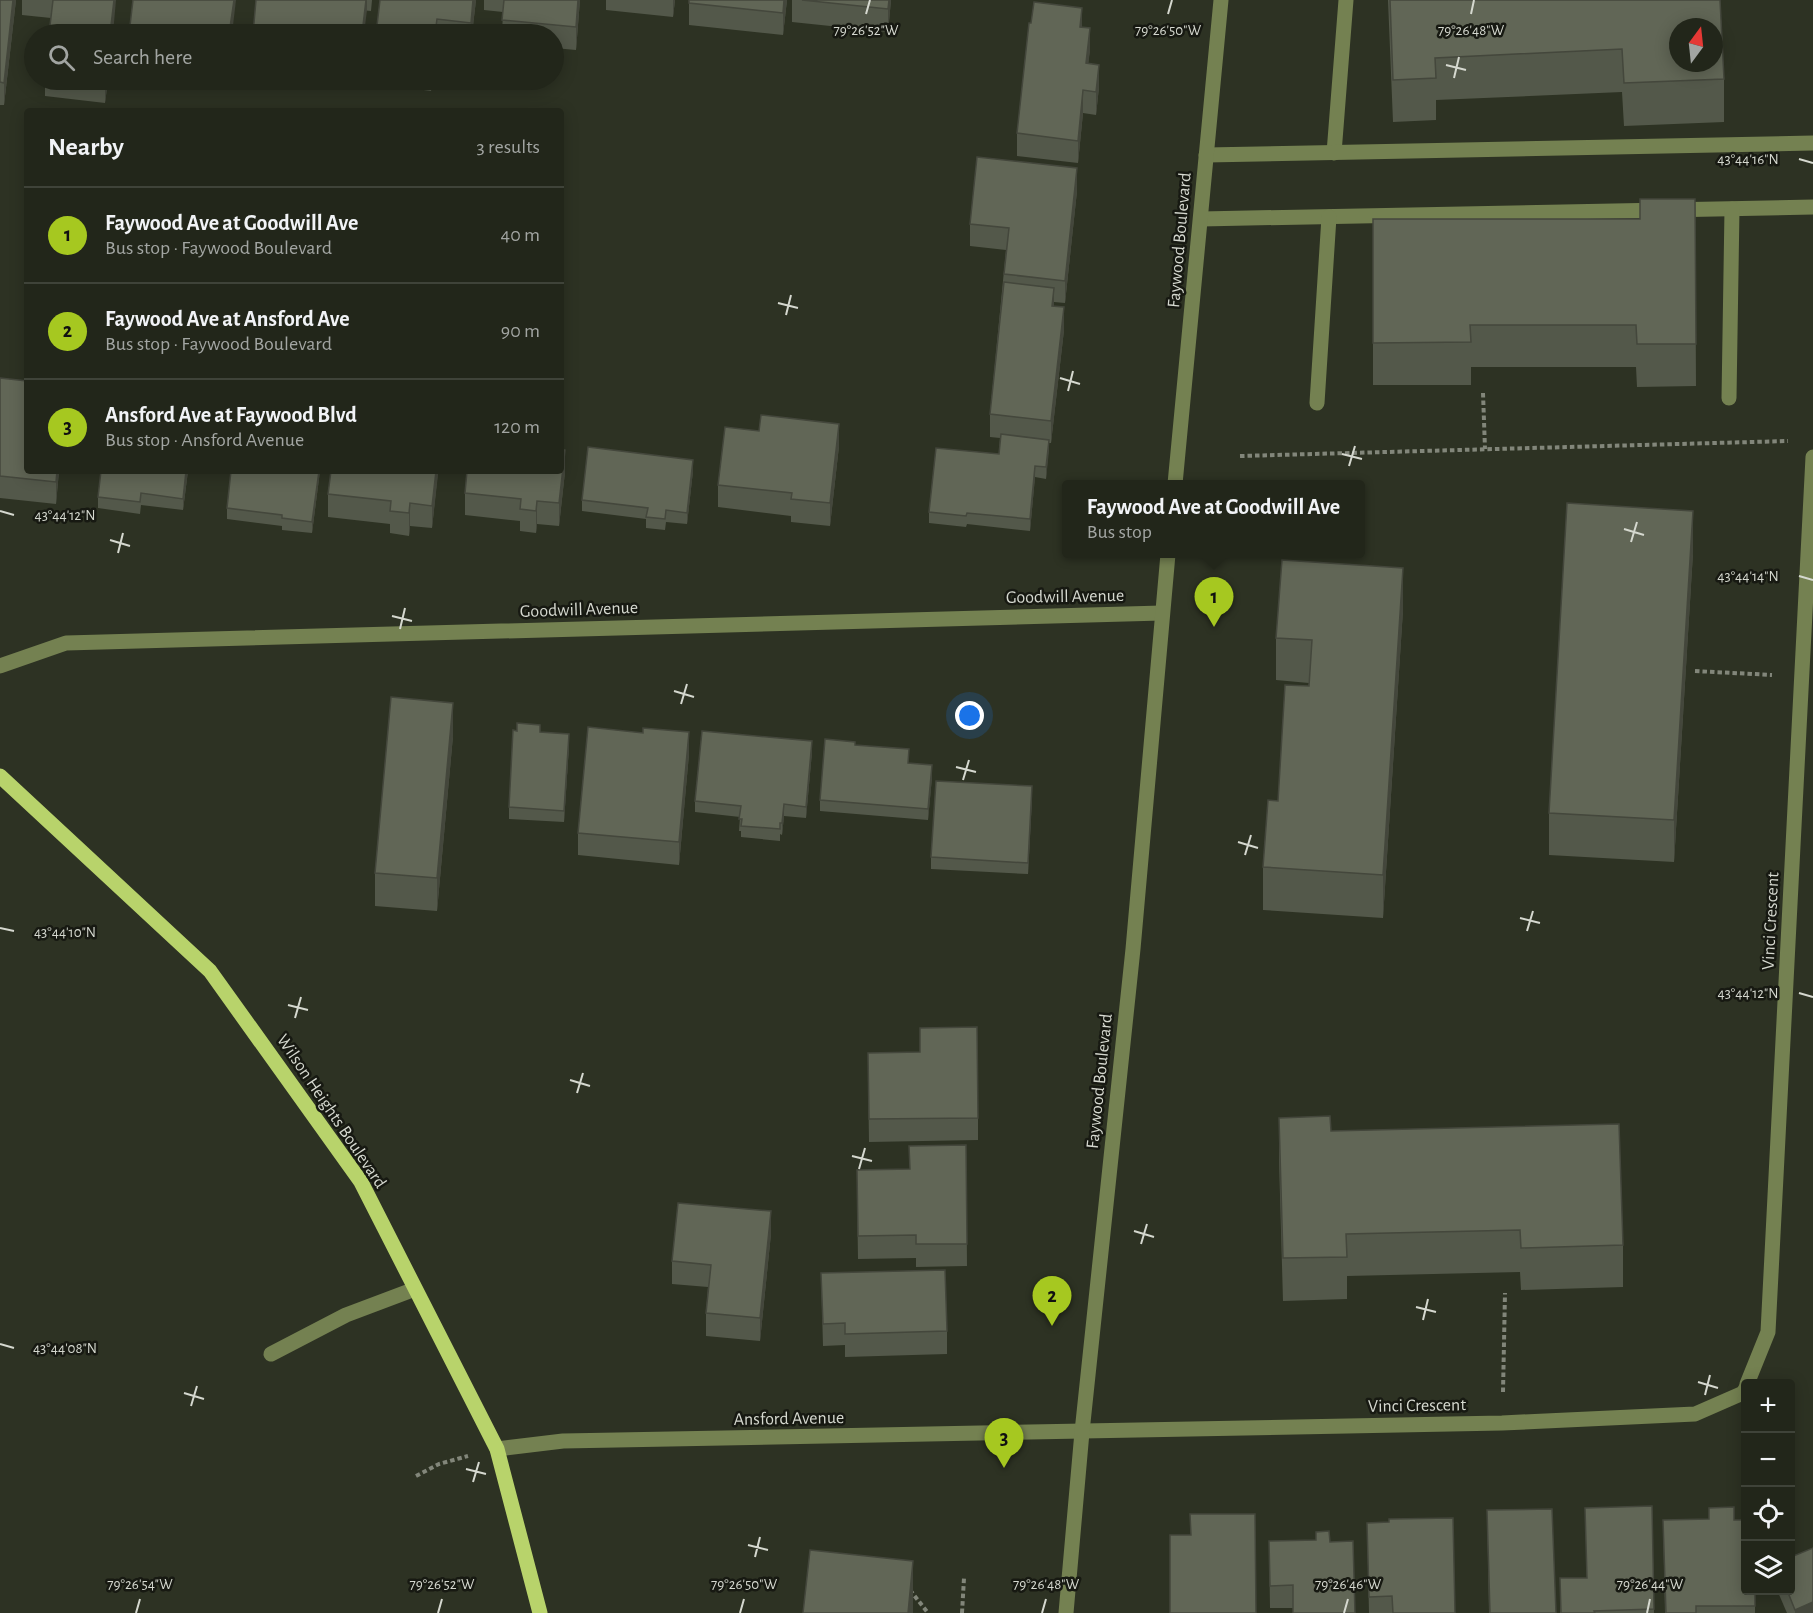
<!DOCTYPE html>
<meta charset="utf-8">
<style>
:root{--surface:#22261a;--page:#2a2e23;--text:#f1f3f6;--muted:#a2a5a2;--line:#3f4339;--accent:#a6c820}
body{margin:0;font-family:"Alegreya Sans",sans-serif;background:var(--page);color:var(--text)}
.controls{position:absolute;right:18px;bottom:18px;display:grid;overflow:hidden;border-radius:6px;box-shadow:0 3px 15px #0003}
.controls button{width:54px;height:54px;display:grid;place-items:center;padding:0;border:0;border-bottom:2px solid var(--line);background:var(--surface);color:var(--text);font:30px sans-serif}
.compass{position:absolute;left:1669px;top:18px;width:54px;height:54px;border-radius:50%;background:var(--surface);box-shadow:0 3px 15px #0003;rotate:15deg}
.you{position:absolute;left:970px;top:716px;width:21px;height:21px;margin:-15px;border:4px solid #fff;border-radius:50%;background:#1a73e8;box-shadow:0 0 0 9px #1a73e833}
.badge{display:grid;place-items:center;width:39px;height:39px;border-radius:50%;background:var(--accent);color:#111;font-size:20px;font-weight:700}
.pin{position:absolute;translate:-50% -50px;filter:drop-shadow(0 2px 3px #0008)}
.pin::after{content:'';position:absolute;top:32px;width:21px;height:18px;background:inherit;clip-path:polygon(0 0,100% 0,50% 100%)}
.popup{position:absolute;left:1062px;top:480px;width:303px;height:78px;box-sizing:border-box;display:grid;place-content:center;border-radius:6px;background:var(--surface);filter:drop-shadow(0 2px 4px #0005);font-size:20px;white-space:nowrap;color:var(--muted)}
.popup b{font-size:22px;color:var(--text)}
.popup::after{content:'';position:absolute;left:50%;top:100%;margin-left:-12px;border:12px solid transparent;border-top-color:var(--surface)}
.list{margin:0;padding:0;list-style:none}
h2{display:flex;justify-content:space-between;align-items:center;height:78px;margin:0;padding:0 24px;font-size:26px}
h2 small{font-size:20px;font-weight:400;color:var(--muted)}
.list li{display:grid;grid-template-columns:39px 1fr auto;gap:18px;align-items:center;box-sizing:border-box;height:96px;padding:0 24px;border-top:2px solid var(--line)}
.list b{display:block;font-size:22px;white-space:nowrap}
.list p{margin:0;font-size:20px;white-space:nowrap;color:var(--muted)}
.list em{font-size:20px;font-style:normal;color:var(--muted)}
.icon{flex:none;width:33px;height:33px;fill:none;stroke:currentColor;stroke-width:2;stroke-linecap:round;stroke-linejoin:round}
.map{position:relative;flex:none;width:1813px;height:1613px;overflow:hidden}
.search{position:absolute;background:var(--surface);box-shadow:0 3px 15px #0003;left:24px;top:24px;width:540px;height:66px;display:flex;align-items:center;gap:15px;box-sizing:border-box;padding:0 21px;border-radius:33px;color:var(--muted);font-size:22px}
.panel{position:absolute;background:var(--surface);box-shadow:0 3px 15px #0003;left:24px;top:108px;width:540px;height:366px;border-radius:6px}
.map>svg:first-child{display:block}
</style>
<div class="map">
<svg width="1813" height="1613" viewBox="0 0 1813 1613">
<rect width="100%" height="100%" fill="#2d3223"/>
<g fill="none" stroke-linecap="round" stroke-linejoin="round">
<!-- path -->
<g stroke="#82867a" stroke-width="4" stroke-dasharray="4.5 3" stroke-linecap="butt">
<path d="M 1483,393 L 1485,449"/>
<path d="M 1240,456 L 1788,441"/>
<path d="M 1695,671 L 1772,675"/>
<path d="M 1503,1392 L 1505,1293"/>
<path d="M 416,1476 L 439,1464 L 468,1456"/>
<path d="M 910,1590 L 928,1613"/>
<path d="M 962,1613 L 964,1578"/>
</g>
<!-- minor -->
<g stroke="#748151" stroke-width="15">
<path d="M 1334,153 L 1346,0"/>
<path d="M 1206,155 L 1813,143"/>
<path d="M 1201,219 L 1813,207"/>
<path d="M 1729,398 L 1732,209"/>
<path d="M 1317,403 L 1329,217"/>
<path d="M 1175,484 L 1221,0"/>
<path d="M 0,666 L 66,643 L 1162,613"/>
<path d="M 271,1354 L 346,1315 L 415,1289"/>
<path d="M 1747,1384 L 1768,1332 L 1813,457"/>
<path d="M 497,1449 L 563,1441 L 1502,1423 L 1695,1414 L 1743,1393 L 1746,1388"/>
<path d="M 1066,1613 L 1082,1432 L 1133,949 L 1168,554"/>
</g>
<!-- major -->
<path stroke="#b8d36b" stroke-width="15" d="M 0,776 L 210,971 L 361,1182 L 497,1449 L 540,1613"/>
</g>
<!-- wall -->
<g fill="#53584a">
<path d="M 0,0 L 16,0 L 4,105 L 0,105 Z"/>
<path d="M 22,0 L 116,0 L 51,18 L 22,15 Z"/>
<path d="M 256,0 L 372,0 L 371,11 Z"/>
<path d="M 476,0 L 472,34 L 376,34 Z"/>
<path d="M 484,0 L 580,0 L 576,50 L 554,48 L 554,34 L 502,34 L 503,12 L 484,10 Z"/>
<path d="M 606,0 L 675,0 L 673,17 L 606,10 Z"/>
<path d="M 689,0 L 787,0 L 783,35 L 689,25 Z"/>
<path d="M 792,0 L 891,0 L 888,32 L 792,22 Z"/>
<path d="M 1388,0 L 1720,0 L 1724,79 L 1724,122 L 1624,126 L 1622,92 L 1436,100 L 1436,120 L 1393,122 Z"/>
<path d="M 1082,27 L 1090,50 L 1088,63 L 1099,87 L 1096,115 L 1083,113 L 1078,163 L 1017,156 L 1017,133 Z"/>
<path d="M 45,80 L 108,80 L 105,103 L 45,96 Z"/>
<path d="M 145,80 L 170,80 L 170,83 Z"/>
<path d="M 261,80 L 299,80 L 298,85 L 294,88 L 280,90 L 267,87 L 261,81 Z"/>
<path d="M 331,80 L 360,80 L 359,83 Z"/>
<path d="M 373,80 L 433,80 L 431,91 L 373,83 Z"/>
<path d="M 1077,191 L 1065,303 L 1054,302 L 1054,306 L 1064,330 L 1051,443 L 1049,443 L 1046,479 L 1035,477 L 1030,531 L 967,524 L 966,527 L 929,523 L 929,512 L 999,454 L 1000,438 L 990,437 L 990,414 L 1006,250 L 970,246 L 970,224 Z"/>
<path d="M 1695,199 L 1696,386 L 1637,387 L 1636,367 L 1471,367 L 1471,385 L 1373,385 L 1373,219 L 1640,219 Z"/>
<path d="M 0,378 L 27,471 L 59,471 L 56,504 L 0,498 Z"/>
<path d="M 839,446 L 830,526 L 791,522 L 791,516 L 718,507 L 718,485 Z"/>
<path d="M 188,471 L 183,510 L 141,505 L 140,514 L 98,508 L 98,497 Z"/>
<path d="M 320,471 L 312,533 L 282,530 L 282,526 L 227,519 L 227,508 Z"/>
<path d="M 438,471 L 432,528 L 410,526 L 409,536 L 390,533 L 390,524 L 328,517 L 328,494 Z"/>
<path d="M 693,471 L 687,524 L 666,522 L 665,530 L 646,528 L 646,519 L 582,511 L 582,500 Z"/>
<path d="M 565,472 L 559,526 L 537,524 L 536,533 L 520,531 L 520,521 L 465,515 L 465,493 Z"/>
<path d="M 1693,553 L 1674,862 L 1549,855 L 1549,813 Z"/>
<path d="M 1403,610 L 1383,918 L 1263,910 L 1263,867 L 1278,801 L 1309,683 L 1276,680 L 1276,638 Z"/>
<path d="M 540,732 L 569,746 L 564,822 L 509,819 L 509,807 Z"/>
<path d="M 453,736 L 437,911 L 375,906 L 375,873 Z"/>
<path d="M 812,752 L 806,818 L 784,816 L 782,835 L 780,834 L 780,841 L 741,837 L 741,831 L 739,831 L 740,817 L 695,812 L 695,801 Z"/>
<path d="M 689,754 L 679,865 L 578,855 L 578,833 Z"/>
<path d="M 909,764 L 932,777 L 928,820 L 820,811 L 820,800 Z"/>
<path d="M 1032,798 L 1028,874 L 931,869 L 931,857 Z"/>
<path d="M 920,1028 L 978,1118 L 978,1140 L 869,1142 L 868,1075 L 920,1052 Z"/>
<path d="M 1279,1118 L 1331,1131 L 1623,1245 L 1623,1287 L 1521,1290 L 1520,1272 L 1347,1276 L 1347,1299 L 1283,1301 L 1279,1160 Z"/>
<path d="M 966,1145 L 967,1266 L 916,1267 L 916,1258 L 858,1259 L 857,1193 L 909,1169 Z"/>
<path d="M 771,1234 L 760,1341 L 706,1336 L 706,1313 L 708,1287 L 672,1284 L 672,1261 Z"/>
<path d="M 821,1273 L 947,1331 L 947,1354 L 845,1357 L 845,1345 L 823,1346 Z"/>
<path d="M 1652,1506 L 1654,1613 L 1560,1613 L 1560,1578 L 1587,1578 L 1585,1508 Z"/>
<path d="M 1487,1510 L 1556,1613 L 1489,1613 Z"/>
<path d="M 1663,1520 L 1734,1520 L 1755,1590 L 1755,1613 L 1665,1613 Z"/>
<path d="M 1367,1523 L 1455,1613 L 1369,1613 Z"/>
<path d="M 1269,1541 L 1330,1542 L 1355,1613 L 1293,1613 L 1293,1608 L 1270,1608 Z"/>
<path d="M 1777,1590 L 1791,1590 L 1813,1613 L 1787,1613 Z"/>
</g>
<!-- shaded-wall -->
<g fill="#44473c">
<path d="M 13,0 L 16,0 L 4,105 L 4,83 Z"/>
<path d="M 114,0 L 116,0 L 113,34 L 110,34 Z"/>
<path d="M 234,0 L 236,0 L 232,34 L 229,34 Z"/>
<path d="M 366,0 L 367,0 L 367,10 L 364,34 L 362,34 Z"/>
<path d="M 473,0 L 476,0 L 472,34 L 471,34 L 471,23 Z"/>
<path d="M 578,0 L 580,0 L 576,50 L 576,27 Z"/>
<path d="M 673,0 L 675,0 L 673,17 Z"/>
<path d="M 784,0 L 787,0 L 783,35 L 783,13 Z"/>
<path d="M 889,0 L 891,0 L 888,32 L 888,9 Z"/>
<path d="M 1082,8 L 1082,30 L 1080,27 Z"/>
<path d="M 1090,28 L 1090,50 L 1086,85 L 1086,63 Z"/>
<path d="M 1099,65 L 1099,87 L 1096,115 L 1096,92 Z"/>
<path d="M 105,80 L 108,80 L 105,103 Z"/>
<path d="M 294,80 L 299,80 L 298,85 L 294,88 Z"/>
<path d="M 1083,90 L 1083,113 L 1078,163 L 1078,141 Z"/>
<path d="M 1077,168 L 1077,191 L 1065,303 L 1065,281 Z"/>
<path d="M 1054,288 L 1054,311 L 1052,306 Z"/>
<path d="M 1064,307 L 1064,330 L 1051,443 L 1051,421 Z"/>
<path d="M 839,424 L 839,446 L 830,526 L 830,503 Z"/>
<path d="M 1049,440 L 1049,451 L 1046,479 L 1046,467 Z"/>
<path d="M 565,450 L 565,472 L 559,526 L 559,503 Z"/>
<path d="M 693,460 L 693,471 L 687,524 L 687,513 Z"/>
<path d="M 1035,466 L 1035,477 L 1030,531 L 1030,519 Z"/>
<path d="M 57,471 L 59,471 L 56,504 L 56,482 Z"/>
<path d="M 186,471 L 188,471 L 183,510 L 183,499 Z"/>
<path d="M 319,471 L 320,471 L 312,533 L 312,522 Z"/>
<path d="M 436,471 L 438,471 L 438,475 L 432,528 L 432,506 Z"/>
<path d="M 537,501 L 537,524 L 536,533 L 536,511 Z"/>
<path d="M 410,503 L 410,526 L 409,536 L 409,513 Z"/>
<path d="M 1693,511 L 1693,553 L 1674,862 L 1674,820 Z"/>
<path d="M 1403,568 L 1403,610 L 1383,918 L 1383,875 Z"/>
<path d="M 453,703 L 453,736 L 437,911 L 437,878 Z"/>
<path d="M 689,732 L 689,754 L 679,865 L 679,842 Z"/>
<path d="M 569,734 L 569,746 L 564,822 L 564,811 Z"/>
<path d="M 812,741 L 812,752 L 806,818 L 806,807 Z"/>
<path d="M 932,765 L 932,777 L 928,820 L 928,809 Z"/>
<path d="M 1032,786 L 1032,798 L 1028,874 L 1028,863 Z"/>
<path d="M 784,804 L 784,816 L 782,835 L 782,823 Z"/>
<path d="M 771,1211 L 771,1234 L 760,1341 L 760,1318 Z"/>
<path d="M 913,1561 L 913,1613 L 908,1613 Z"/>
<path d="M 1813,1602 L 1813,1613 L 1795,1613 L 1795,1610 Z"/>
</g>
<!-- building -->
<g fill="#616656" stroke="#44473c" stroke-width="1.5" fill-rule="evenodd">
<path d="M 0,0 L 13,0 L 4,83 L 0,82 Z"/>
<path d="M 53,0 L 114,0 L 110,34 L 49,34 Z"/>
<path d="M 133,0 L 234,0 L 229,34 L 129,34 Z"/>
<path d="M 256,0 L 366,0 L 362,34 L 253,34 Z"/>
<path d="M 380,0 L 473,0 L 471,23 L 437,19 L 435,34 L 376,34 Z"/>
<path d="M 504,0 L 578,0 L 576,27 L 502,20 Z"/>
<path d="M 689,0 L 784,0 L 783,13 L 689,3 Z"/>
<path d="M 802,0 L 889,0 L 888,9 Z"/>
<path d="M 1390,0 L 1720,0 L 1724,79 L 1624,83 L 1622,49 L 1435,58 L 1436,78 L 1393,80 ZM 1678,27 L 1714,27 L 1714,63 L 1678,63 Z"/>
<path d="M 1034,2 L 1082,8 L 1080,27 L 1090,28 L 1086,63 L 1099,65 L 1096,92 L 1083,90 L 1078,141 L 1017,133 L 1029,23 L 1031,23 Z"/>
<path d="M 977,157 L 1077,168 L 1065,281 L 1004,274 L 1009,228 L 970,224 Z"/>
<path d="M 1640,199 L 1695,199 L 1696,344 L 1637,344 L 1636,325 L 1470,325 L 1471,342 L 1373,343 L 1373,219 L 1640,219 Z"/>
<path d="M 1004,282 L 1054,288 L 1052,306 L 1064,307 L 1051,421 L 990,414 Z"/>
<path d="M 0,378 L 27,381 L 27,471 L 57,471 L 56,482 L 0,476 Z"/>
<path d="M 761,415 L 839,424 L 830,503 L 791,499 L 792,493 L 718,485 L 725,427 L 759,431 Z"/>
<path d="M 1001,434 L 1049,440 L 1046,467 L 1035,466 L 1030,519 L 967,513 L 966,516 L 929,512 L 936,448 L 999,454 Z"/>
<path d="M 588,447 L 693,460 L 687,513 L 666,510 L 665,519 L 646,517 L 648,508 L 582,500 Z"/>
<path d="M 561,449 L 565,450 L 559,503 L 537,501 L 536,511 L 520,509 L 521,499 L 465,493 L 467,471 L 561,471 Z"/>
<path d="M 101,471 L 186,471 L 183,499 L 141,493 L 140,502 L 98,497 Z"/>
<path d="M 231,471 L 319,471 L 312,522 L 282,518 L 282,515 L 227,508 Z"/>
<path d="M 331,471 L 436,471 L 432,506 L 410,503 L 409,513 L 390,511 L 391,501 L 328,494 Z"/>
<path d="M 1567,503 L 1693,511 L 1674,820 L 1549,813 Z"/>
<path d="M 1282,560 L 1403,568 L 1383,875 L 1263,867 L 1268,800 L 1278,801 L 1285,685 L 1309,686 L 1312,640 L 1276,638 Z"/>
<path d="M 391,697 L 453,703 L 437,878 L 375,873 Z"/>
<path d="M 517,723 L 540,725 L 540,732 L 569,734 L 564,811 L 509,807 L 513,730 L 517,731 Z"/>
<path d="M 588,727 L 643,733 L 643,728 L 689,732 L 679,842 L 578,833 Z"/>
<path d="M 702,731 L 812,741 L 806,807 L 784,804 L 782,823 L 780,823 L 780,829 L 741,826 L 742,819 L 739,819 L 741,806 L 695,801 Z"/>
<path d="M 825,739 L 855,742 L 855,745 L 909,749 L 908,763 L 932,765 L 928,809 L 820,800 Z"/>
<path d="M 936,781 L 1032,786 L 1028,863 L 931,857 Z"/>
<path d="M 977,1027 L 978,1118 L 869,1119 L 868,1053 L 920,1052 L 920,1028 Z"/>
<path d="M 1330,1116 L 1331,1131 L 1619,1124 L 1623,1245 L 1521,1248 L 1520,1230 L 1346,1234 L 1347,1257 L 1283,1258 L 1279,1118 Z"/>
<path d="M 966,1145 L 967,1244 L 916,1244 L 916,1235 L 858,1236 L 857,1170 L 910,1169 L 909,1146 Z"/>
<path d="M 678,1203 L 771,1211 L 760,1318 L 706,1313 L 711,1265 L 672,1261 Z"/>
<path d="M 945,1270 L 947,1331 L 845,1334 L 845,1323 L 823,1324 L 821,1273 Z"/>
<path d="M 1652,1506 L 1654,1609 L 1594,1611 L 1595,1613 L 1561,1613 L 1560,1578 L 1587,1578 L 1585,1508 Z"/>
<path d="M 1734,1507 L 1734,1520 L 1746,1520 L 1746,1590 L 1755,1590 L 1755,1606 L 1696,1606 L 1696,1613 L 1666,1613 L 1663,1520 L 1709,1519 L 1709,1508 Z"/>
<path d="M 1552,1509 L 1556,1613 L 1490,1613 L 1487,1510 Z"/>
<path d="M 1190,1514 L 1255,1514 L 1256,1613 L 1170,1613 L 1170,1535 L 1191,1535 Z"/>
<path d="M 1453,1518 L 1455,1613 L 1393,1613 L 1392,1596 L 1369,1597 L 1367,1523 L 1389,1522 L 1389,1519 Z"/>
<path d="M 1329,1531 L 1330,1542 L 1353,1541 L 1355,1613 L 1293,1613 L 1293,1585 L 1270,1586 L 1269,1541 L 1316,1540 L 1316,1532 Z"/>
<path d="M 1813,1548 L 1813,1602 L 1795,1610 L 1787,1590 L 1791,1590 L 1791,1557 Z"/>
<path d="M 810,1550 L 913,1561 L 908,1613 L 803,1613 Z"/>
</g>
<!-- ticks -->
<path fill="none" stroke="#d5d8cf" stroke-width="2" d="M 866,14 L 870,0M 1168,14 L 1172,0M 1471,14 L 1474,0M 1446,65 L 1466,70M 1454,78 L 1459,57M 1799,159 L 1813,163M 778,303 L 798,308M 786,315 L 791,295M 1060,378 L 1080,384M 1068,391 L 1073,371M 1342,454 L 1362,459M 1349,466 L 1355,446M 0,511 L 14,515M 1624,529 L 1644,535M 110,540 L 130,546M 1631,542 L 1637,522M 118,553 L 123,533M 1799,576 L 1813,580M 392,616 L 412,621M 400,629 L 405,608M 674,691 L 694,697M 681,704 L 687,684M 956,767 L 976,772M 963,780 L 969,760M 1238,842 L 1258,848M 1245,855 L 1251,835M 1520,918 L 1540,923M 0,928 L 14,931M 1527,931 L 1533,911M 1799,993 L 1813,997M 288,1005 L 308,1010M 295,1018 L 301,997M 570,1080 L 590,1086M 577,1093 L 583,1073M 852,1156 L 872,1161M 859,1169 L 865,1148M 1134,1231 L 1154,1237M 1141,1244 L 1147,1224M 1416,1307 L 1436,1312M 1423,1320 L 1428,1299M 0,1344 L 14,1348M 1698,1382 L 1718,1388M 184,1393 L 204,1399M 1705,1395 L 1710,1375M 191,1406 L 197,1386M 466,1469 L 486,1474M 473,1482 L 479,1462M 748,1545 L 768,1550M 755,1557 L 760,1537M 136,1613 L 140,1599M 438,1613 L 442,1599M 740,1613 L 744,1599M 1042,1613 L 1046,1599M 1344,1613 L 1348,1599M 1647,1613 L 1650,1599"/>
<g text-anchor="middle" stroke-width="5" stroke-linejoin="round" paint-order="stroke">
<!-- street labels -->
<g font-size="18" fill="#d5d8cf" stroke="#171912">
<text transform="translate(1179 240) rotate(-85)" y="6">Faywood Boulevard</text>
<text transform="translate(1065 596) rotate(-1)" y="6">Goodwill Avenue</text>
<text transform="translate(579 609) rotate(-2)" y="6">Goodwill Avenue</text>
<text transform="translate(1770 921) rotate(-87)" y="6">Vinci Crescent</text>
<text transform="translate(1099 1081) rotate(-84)" y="6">Faywood Boulevard</text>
<text transform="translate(332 1111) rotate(56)" y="6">Wilson Heights Boulevard</text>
<text transform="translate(1417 1405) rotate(-1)" y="6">Vinci Crescent</text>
<text transform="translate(789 1418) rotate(-1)" y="6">Ansford Avenue</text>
</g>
</g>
<g font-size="15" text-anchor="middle" fill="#d5d8cf" stroke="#171912" stroke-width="5" stroke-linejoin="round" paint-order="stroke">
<text x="1168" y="35">79°26'50"W</text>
<text x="866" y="35">79°26'52"W</text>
<text x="1471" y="35">79°26'48"W</text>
<text x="1748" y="164">43°44'16"N</text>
<text x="65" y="520">43°44'12"N</text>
<text x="1748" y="581">43°44'14"N</text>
<text x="65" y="937">43°44'10"N</text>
<text x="1748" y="998">43°44'12"N</text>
<text x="65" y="1353">43°44'08"N</text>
<text x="140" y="1589">79°26'54"W</text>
<text x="442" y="1589">79°26'52"W</text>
<text x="744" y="1589">79°26'50"W</text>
<text x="1046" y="1589">79°26'48"W</text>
<text x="1348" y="1589">79°26'46"W</text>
<text x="1650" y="1589">79°26'44"W</text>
</g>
</svg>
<div class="controls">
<button>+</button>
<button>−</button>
<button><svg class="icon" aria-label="locate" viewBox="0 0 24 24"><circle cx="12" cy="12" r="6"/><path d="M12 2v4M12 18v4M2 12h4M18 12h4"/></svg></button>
<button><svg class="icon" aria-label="layers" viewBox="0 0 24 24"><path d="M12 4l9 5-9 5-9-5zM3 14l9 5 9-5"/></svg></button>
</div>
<svg class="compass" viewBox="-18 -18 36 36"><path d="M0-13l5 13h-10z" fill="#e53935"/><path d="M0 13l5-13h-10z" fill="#a2a5a2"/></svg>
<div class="you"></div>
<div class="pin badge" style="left:1214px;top:627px">1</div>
<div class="popup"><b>Faywood Ave at Goodwill Ave</b>Bus stop</div>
<div class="pin badge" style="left:1052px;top:1326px">2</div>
<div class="pin badge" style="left:1004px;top:1468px">3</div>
<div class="search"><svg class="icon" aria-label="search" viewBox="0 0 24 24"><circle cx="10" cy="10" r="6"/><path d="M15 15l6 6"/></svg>Search here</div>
<section class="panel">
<h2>Nearby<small>3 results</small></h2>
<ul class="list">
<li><span class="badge">1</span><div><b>Faywood Ave at Goodwill Ave</b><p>Bus stop · Faywood Boulevard</p></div><em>40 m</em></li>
<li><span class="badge">2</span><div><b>Faywood Ave at Ansford Ave</b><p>Bus stop · Faywood Boulevard</p></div><em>90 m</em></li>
<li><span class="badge">3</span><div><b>Ansford Ave at Faywood Blvd</b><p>Bus stop · Ansford Avenue</p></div><em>120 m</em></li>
</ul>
</section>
</div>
